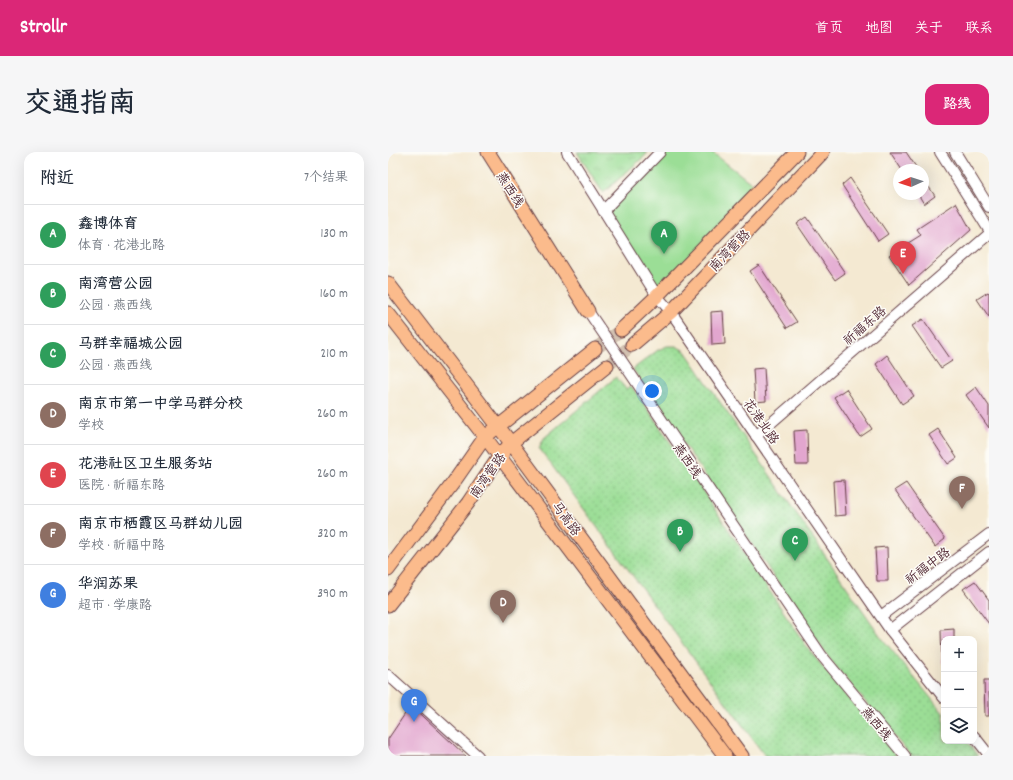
<!DOCTYPE html>
<html lang="zh">
<meta charset="utf-8">
<style>
:root{--surface:#fff;--page:#f6f6f7;--text:#1f2937;--muted:#747a83;--line:#e0e1e3;--accent:#db2777}
body{margin:0;font-family:Dekko,"LXGW WenKai TC",sans-serif;background:var(--page);color:var(--text)}
.controls{position:absolute;right:12px;bottom:12px;display:grid;overflow:hidden;border-radius:8px;box-shadow:0 4px 16px #0002}
.controls button{width:36px;height:36px;display:grid;place-items:center;padding:0;border:0;border-bottom:1px solid var(--line);background:var(--surface);color:var(--text);font:20px sans-serif}
.compass{position:absolute;left:505px;top:12px;width:36px;height:36px;border-radius:50%;background:var(--surface);box-shadow:0 4px 16px #0002;rotate:267deg}
.you{position:absolute;left:264px;top:239px;width:14px;height:14px;margin:-10px;border:3px solid #fff;border-radius:50%;background:#1a73e8;box-shadow:0 0 0 6px #1a73e833}
.badge{display:grid;place-items:center;width:26px;height:26px;border-radius:50%;background:var(--accent);color:#fff;font-size:13px;font-weight:700}
.pin{position:absolute;translate:-50% -33px;filter:drop-shadow(0 1px 2px #0008)}
.pin::after{content:'';position:absolute;top:21px;width:14px;height:12px;background:inherit;clip-path:polygon(0 0,100% 0,50% 100%)}
.list{margin:0;padding:0;list-style:none}
h2{display:flex;justify-content:space-between;align-items:center;height:52px;margin:0;padding:0 16px;font-size:17px}
h2 small{font-size:13px;font-weight:400;color:var(--muted)}
.list li{display:grid;grid-template-columns:26px 1fr auto;gap:12px;align-items:center;box-sizing:border-box;height:60px;padding:0 16px;border-top:1px solid var(--line)}
.list b{display:block;font-size:15px;white-space:nowrap}
.list p{margin:0;font-size:13px;white-space:nowrap;color:var(--muted)}
.list em{font-size:13px;font-style:normal;color:var(--muted)}
.icon{flex:none;width:22px;height:22px;fill:none;stroke:currentColor;stroke-width:2;stroke-linecap:round;stroke-linejoin:round}
.map{position:relative;flex:none;width:601px;height:604px;overflow:hidden;border-radius:12px}
header{display:flex;align-items:center;gap:24px;box-sizing:border-box;height:56px;padding:0 20px;background:var(--accent);color:#fff}
header strong{font-size:19px}
nav{display:flex;gap:22px;margin-inline-start:auto;font-size:14px}
.intro{display:flex;align-items:center;justify-content:space-between;box-sizing:border-box;height:96px;padding:0 24px}
h1{margin:0;font-size:28px}
.button{padding:10px 18px;border-radius:12px;background:var(--accent);color:#fff;font-size:14px;font-weight:700}
main{display:flex;gap:24px;padding:0 24px}
aside{flex:1;background:var(--surface);border-radius:12px;box-shadow:0 4px 16px #0002}
.map>svg:first-child{display:block}
</style>
<header>
<strong>Strollr</strong>
<nav><a>首页</a><a>地图</a><a>关于</a><a>联系</a></nav>
</header>
<div class="intro"><h1>交通指南</h1><a class="button">路线</a></div>
<main>
<aside>
<h2>附近<small>7个结果</small></h2>
<ul class="list">
<li><span class="badge" style="background:#2e9e5b">A</span><div><b>鑫博体育</b><p>体育 · 花港北路</p></div><em>130 m</em></li>
<li><span class="badge" style="background:#2e9e5b">B</span><div><b>南湾营公园</b><p>公园 · 燕西线</p></div><em>160 m</em></li>
<li><span class="badge" style="background:#2e9e5b">C</span><div><b>马群幸福城公园</b><p>公园 · 燕西线</p></div><em>210 m</em></li>
<li><span class="badge" style="background:#8d6e63">D</span><div><b>南京市第一中学马群分校</b><p>学校</p></div><em>260 m</em></li>
<li><span class="badge" style="background:#e0444e">E</span><div><b>花港社区卫生服务站</b><p>医院 · 祈福东路</p></div><em>260 m</em></li>
<li><span class="badge" style="background:#8d6e63">F</span><div><b>南京市栖霞区马群幼儿园</b><p>学校 · 祈福中路</p></div><em>320 m</em></li>
<li><span class="badge" style="background:#3f7fe0">G</span><div><b>华润苏果</b><p>超市 · 学康路</p></div><em>390 m</em></li>
</ul>
</aside>
<div class="map">
<svg width="601" height="604" viewBox="0 0 601 604">
<defs>
<pattern id="grass-tufts" width="24" height="20" patternUnits="userSpaceOnUse"><rect width="24" height="20" fill="#9bde96"/><path d="M3 7l-1-3M5 7V3M7 7l1-3M15 17l-1-3M17 17v-4M19 17l1-3" fill="none" stroke="#87be81"/></pattern>
<pattern id="park-dots" width="8" height="8" patternUnits="userSpaceOnUse"><rect width="8" height="8" fill="#9bde96"/><path d="M2 2h.1M6 6h.1" fill="none" stroke="#87be81" stroke-width="1.8" stroke-linecap="round"/></pattern>
</defs>
<rect width="100%" height="100%" fill="#fdfcf7"/>
<filter id="ink" filterUnits="userSpaceOnUse"><feTurbulence type="fractalNoise" baseFrequency=".025" numOctaves="2"/><feDisplacementMap in="SourceGraphic" scale="8" xChannelSelector="R" yChannelSelector="G"/><feConvolveMatrix kernelMatrix="1 2 1 2 8 2 1 2 1" color-interpolation-filters="sRGB"/></filter>
<filter id="wash" filterUnits="userSpaceOnUse"><feTurbulence type="fractalNoise" baseFrequency=".012" numOctaves="4" result="noise"/><feDisplacementMap in="SourceGraphic" scale="16" xChannelSelector="R" yChannelSelector="G"/><feGaussianBlur stdDeviation="0.9" result="paint"/><feColorMatrix in="noise" values="0 0 0 0 0 0 0 0 0 0 0 0 0 0 0 0 0 1.4 0 .05"/><feComposite in="paint" operator="in"/></filter>
<g filter="url(#wash)">
<rect width="100%" height="100%" fill="#f4e9d2"/>
<!-- grass -->
<path fill="url(#grass-tufts)" stroke="#727e60" d="M 189,0 L 258,0 L 259,2 L 215,41 Z"/>
<!-- park -->
<g fill="url(#park-dots)" stroke="#727e60">
<path d="M 279,194 L 288,194 L 297,199 L 493,485 L 556,562 L 556,589 L 578,589 L 590,604 L 523,604 L 443,509 L 245,217 L 270,198 Z"/>
<path d="M 228,225 L 238,237 L 243,234 L 264,263 L 421,498 L 509,604 L 377,604 L 151,296 L 156,286 Z"/>
</g>
<!-- garden -->
<path fill="#9bde96" stroke="#727e60" d="M 272,0 L 324,0 L 372,38 L 269,144 L 215,59 Z"/>
<g id="blocks">
<!-- building -->
<g fill="#e2a6cf">
<path d="M 502,0 L 518,0 L 530,18 L 514,18 Z"/>
<path d="M 462,26 L 500,82 L 490,89 L 454,33 Z"/>
<path d="M 535,26 L 547,44 L 536,52 L 530,42 L 535,42 Z"/>
<path d="M 568,51 L 583,78 L 521,133 L 501,103 L 533,83 L 529,77 Z"/>
<path d="M 419,65 L 457,121 L 447,128 L 409,72 Z"/>
<path d="M 371,113 L 409,170 L 399,176 L 362,119 Z"/>
<path d="M 600,140 L 601,141 L 601,165 L 589,147 Z"/>
<path d="M 335,159 L 337,192 L 324,193 L 323,160 Z"/>
<path d="M 535,167 L 564,209 L 553,216 L 524,174 Z"/>
<path d="M 499,203 L 526,244 L 514,252 L 488,212 Z"/>
<path d="M 376,216 L 378,249 L 367,250 L 365,217 Z"/>
<path d="M 588,235 L 601,254 L 601,276 L 578,243 Z"/>
<path d="M 458,237 L 484,277 L 472,285 L 446,245 Z"/>
<path d="M 550,277 L 569,306 L 560,312 L 541,283 Z"/>
<path d="M 419,278 L 420,313 L 408,313 L 406,279 Z"/>
<path d="M 456,328 L 458,363 L 447,364 L 445,329 Z"/>
<path d="M 518,331 L 557,387 L 547,395 L 507,338 Z"/>
<path d="M 499,395 L 500,429 L 489,429 L 487,396 Z"/>
<path d="M 587,429 L 601,448 L 601,472 L 575,437 Z"/>
<path d="M 566,477 L 566,487 L 556,487 L 556,511 L 554,511 L 553,478 Z"/>
<path d="M 596,528 L 601,528 L 601,564 L 597,564 Z"/>
<path d="M 23,553 L 78,604 L 0,604 L 0,587 Z"/>
</g>
</g>
</g>
<g filter="url(#ink)">
<use href="#blocks" fill-opacity="0" stroke="#643d44" stroke-width="1"/>
<g fill="none" stroke-linecap="round" stroke-linejoin="round">
<!-- major-tunnel -->
<g stroke="#d2c1b1" stroke-width="13" stroke-dasharray="13 6" stroke-linecap="butt">
<path d="M 207,197 L 233,178"/>
<path d="M 219,214 L 244,193"/>
</g>
<defs>
<g id="minor">
<path d="M 179,0 L 269,144 L 283,160 L 502,478 L 556,546"/>
<path d="M 552,0 L 601,78"/>
<path d="M 567,0 L 601,55"/>
<path d="M 215,59 L 272,0"/>
<path d="M 200,159 L 434,504 L 517,604"/>
<path d="M 368,284 L 601,82"/>
<path d="M 493,464 L 601,382"/>
<path d="M 502,478 L 601,400"/>
<path d="M 0,523 L 90,604"/>
<path d="M 586,584 L 601,603"/>
</g>
<g id="major">
<path d="M 100,0 L 200,159"/>
<path d="M 0,131 L 123,291 L 354,604"/>
<path d="M 0,161 L 97,285 L 337,604"/>
<path d="M 233,178 L 269,144 L 409,0"/>
<path d="M 244,193 L 283,160 L 435,0"/>
<path d="M 0,418 L 65,331 L 97,285 L 207,197"/>
<path d="M 0,453 L 80,351 L 111,305 L 123,291 L 219,214"/>
</g>
</defs>
<!-- minor casing -->
<use href="#minor" stroke="#643d44" stroke-width="12"/>
<!-- major casing -->
<use href="#major" stroke="#643d44" stroke-width="15"/>
<!-- minor -->
<use href="#minor" stroke="#fff" stroke-width="10"/>
<!-- major -->
<use href="#major" stroke="#fbbb8c" stroke-width="13"/>
</g>
</g>
<g text-anchor="middle" stroke-width="3" stroke-linejoin="round" paint-order="stroke">
<!-- street labels -->
<g font-size="13" fill="#4a1f2b" stroke="#fdfcf7">
<text transform="translate(123 37) rotate(58)" y="5">燕西线</text>
<text transform="translate(341 98) rotate(-46)" y="5">南湾营路</text>
<text transform="translate(476 173) rotate(-41)" y="5">祈福东路</text>
<text transform="translate(374 269) rotate(55)" y="5">花港北路</text>
<text transform="translate(300 308) rotate(56)" y="5">燕西线</text>
<text transform="translate(99 323) rotate(-55)" y="5">南湾营路</text>
<text transform="translate(179 366) rotate(54)" y="5">马高路</text>
<text transform="translate(539 413) rotate(-37)" y="5">祈福中路</text>
<text transform="translate(489 571) rotate(50)" y="5">燕西线</text>
</g>
</g>
</svg>
<div class="controls">
<button>+</button>
<button>−</button>
<button><svg class="icon" aria-label="layers" viewBox="0 0 24 24"><path d="M12 4l9 5-9 5-9-5zM3 14l9 5 9-5"/></svg></button>
</div>
<svg class="compass" viewBox="-18 -18 36 36"><path d="M0-13l5 13h-10z" fill="#e53935"/><path d="M0 13l5-13h-10z" fill="#747a83"/></svg>
<div class="you"></div>
<div class="pin badge" style="left:276px;top:102px;background:#2e9e5b">A</div>
<div class="pin badge" style="left:292px;top:400px;background:#2e9e5b">B</div>
<div class="pin badge" style="left:407px;top:409px;background:#2e9e5b">C</div>
<div class="pin badge" style="left:115px;top:471px;background:#8d6e63">D</div>
<div class="pin badge" style="left:515px;top:122px;background:#e0444e">E</div>
<div class="pin badge" style="left:574px;top:357px;background:#8d6e63">F</div>
<div class="pin badge" style="left:26px;top:570px;background:#3f7fe0">G</div>
</div>
</main>
